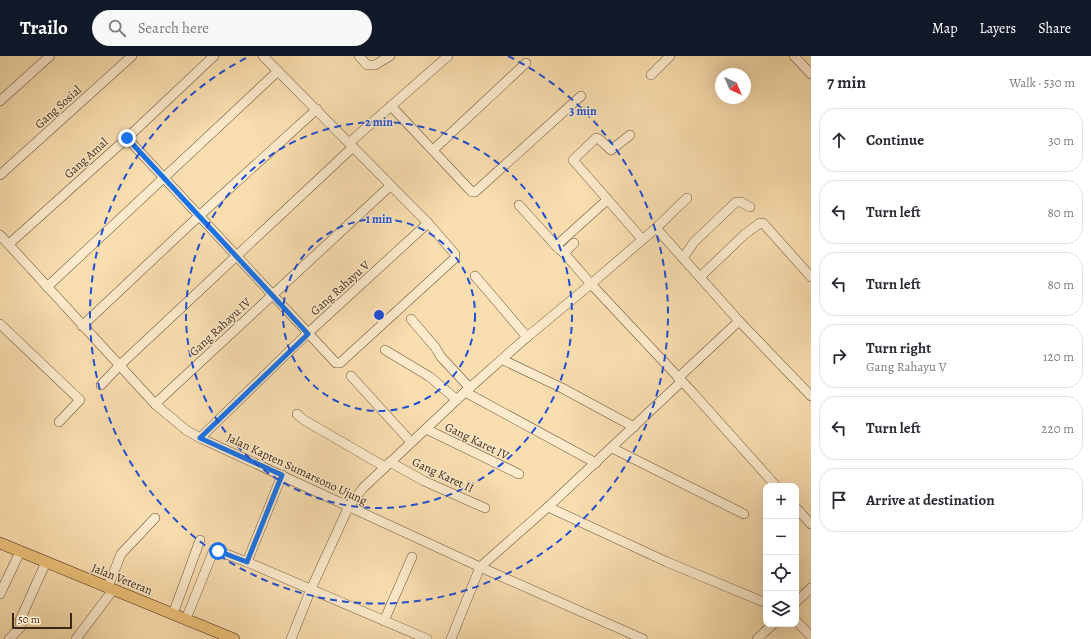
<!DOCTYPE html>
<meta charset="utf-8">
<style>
:root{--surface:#fff;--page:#f7f7f7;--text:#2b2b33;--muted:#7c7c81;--line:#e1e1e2;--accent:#111827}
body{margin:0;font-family:Alegreya,serif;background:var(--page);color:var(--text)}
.controls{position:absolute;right:12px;bottom:12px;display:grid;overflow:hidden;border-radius:8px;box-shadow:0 4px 16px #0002}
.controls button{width:36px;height:36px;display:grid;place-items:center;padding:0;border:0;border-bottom:1px solid var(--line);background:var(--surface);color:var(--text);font:20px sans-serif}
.compass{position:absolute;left:715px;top:12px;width:36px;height:36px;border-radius:50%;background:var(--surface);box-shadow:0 4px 16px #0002;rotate:136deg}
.scale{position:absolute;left:12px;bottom:10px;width:60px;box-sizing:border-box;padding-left:4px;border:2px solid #3f2716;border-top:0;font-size:11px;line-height:14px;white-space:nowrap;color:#3f2716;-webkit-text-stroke:3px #fbeacb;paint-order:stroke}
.stop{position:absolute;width:12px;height:12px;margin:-9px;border:3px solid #1a73e8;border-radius:50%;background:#fff}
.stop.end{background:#1a73e8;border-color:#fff;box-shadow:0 1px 4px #0008}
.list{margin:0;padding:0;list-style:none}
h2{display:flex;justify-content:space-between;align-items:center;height:52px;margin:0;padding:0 16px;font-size:17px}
h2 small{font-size:13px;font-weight:400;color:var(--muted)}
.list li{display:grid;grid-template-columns:26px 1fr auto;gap:12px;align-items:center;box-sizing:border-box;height:64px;margin:0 8px 8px;padding:0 8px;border:1px solid var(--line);border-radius:16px}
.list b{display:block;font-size:15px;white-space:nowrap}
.list p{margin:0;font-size:13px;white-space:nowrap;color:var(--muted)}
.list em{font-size:13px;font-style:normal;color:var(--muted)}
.icon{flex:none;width:22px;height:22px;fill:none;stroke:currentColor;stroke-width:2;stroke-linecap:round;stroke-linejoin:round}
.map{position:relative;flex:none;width:811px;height:583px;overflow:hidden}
header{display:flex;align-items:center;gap:24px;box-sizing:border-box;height:56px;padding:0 20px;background:var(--accent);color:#fff}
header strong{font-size:19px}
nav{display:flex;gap:22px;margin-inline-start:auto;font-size:14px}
.search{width:280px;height:36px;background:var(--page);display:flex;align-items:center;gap:10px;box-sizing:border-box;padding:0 14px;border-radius:22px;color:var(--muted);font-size:15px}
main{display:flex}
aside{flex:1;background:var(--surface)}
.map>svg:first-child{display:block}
</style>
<header>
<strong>Trailo</strong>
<div class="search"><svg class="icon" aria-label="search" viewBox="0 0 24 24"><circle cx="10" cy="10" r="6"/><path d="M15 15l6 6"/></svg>Search here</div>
<nav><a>Map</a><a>Layers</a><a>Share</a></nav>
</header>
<main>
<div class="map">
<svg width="811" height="583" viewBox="0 0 811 583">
<rect width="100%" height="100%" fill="#f9deaf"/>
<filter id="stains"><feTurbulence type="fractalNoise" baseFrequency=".005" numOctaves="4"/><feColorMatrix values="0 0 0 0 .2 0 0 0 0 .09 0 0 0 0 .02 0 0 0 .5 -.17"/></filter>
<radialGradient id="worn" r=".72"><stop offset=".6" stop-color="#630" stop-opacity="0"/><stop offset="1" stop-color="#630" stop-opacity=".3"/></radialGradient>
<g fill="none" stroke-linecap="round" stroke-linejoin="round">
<defs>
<g id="minor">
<path d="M 359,0 L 367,9 L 375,9 L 390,0"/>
<path d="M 794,0 L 811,18"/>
<path d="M 651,19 L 670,0"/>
<path d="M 0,45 L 50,0"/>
<path d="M 391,50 L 470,134 L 472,136 L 475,136 L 581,40"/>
<path d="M 630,79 L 611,94 L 599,83 L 596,82 L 573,104 L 642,183"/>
<path d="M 127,82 L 308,277 L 336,307 L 340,307 L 455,202 L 455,198 L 428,167 L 263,0"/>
<path d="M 349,87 L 448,0"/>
<path d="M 433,94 L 526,7"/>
<path d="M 0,119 L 132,0"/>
<path d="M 519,149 L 556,190 L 564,197 L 591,228 L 693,337 L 776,430"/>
<path d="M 656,172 L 739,265 L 811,340"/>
<path d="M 0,179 L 155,348 L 186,374 L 200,382 L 480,511 L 643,583"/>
<path d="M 9,188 L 127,82 L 214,0"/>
<path d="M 556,190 L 607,144"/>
<path d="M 564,197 L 574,187"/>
<path d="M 683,202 L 694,186 L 736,146 L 741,146 L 750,151"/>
<path d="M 475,220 L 527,281"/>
<path d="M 700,221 L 745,178 L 760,167 L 763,167 L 811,221"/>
<path d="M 47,231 L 278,15"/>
<path d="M 411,263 L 435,291 L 441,301 L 470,332"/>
<path d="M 0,268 L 80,344 L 59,366"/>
<path d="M 82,270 L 199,160 L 317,53"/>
<path d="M 385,294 L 430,321 L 457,344"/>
<path d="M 503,304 L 562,332 L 634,371"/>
<path d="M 351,320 L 411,386"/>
<path d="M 678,322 L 739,265"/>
<path d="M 101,329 L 120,309 L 353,91"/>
<path d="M 465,336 L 596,407"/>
<path d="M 155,348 L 390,130"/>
<path d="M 297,358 L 304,364 L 385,411"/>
<path d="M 426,373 L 519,418"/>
<path d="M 200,382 L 308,277 L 428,167"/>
<path d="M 612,392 L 744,458"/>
<path d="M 390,406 L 424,425 L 485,452"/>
<path d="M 548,451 L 667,506 L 766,547"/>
<path d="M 796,452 L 811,468"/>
<path d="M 247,506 L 282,419"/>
<path d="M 108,531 L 121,498 L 155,462"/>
<path d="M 0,538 L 20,496"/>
<path d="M 796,546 L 811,532"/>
<path d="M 173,558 L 200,484"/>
<path d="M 186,563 L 213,496 L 218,495 L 247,506 L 427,583"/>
<path d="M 384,565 L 412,501"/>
<path d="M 796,565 L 811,580"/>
<path d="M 9,583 L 21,571 L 20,564 L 46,506"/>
<path d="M 76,583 L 113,534"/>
<path d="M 291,583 L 311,533 L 349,450 L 363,432 L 465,336 L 527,281 L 591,228 L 656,172 L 687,142"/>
<path d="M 451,583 L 480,511 L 548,451 L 681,326"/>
<path d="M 757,583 L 773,568"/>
</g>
<path id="major" d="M 0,487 L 234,583"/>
</defs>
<!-- minor casing -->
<use href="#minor" stroke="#6e553c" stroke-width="10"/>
<!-- major casing -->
<use href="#major" stroke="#3f2716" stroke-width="12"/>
<!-- minor -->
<use href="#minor" stroke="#fbeacb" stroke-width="9"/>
<!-- major -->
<use href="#major" stroke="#ecbf78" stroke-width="11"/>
</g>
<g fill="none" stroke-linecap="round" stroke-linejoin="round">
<!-- route -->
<path stroke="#1a73e8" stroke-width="5" d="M 127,82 L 308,278 L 200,382 L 282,419 L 247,506 L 218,495"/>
</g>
<!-- distance rings -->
<g fill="none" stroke="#1d4ed8" stroke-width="2" stroke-dasharray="7 5">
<circle cx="379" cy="259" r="96"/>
<circle cx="379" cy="259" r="193"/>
<path d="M508 0A289 289 0 1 1 250 0"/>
</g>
<g text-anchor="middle" stroke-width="3" stroke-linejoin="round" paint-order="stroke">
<!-- street labels -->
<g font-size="12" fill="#3f2716" stroke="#fbeacb">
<text transform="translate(58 51) rotate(-42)" y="4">Gang Sosial</text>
<text transform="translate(86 102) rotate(-42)" y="4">Gang Amal</text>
<text transform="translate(340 232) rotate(-42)" y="4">Gang Rahayu V</text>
<text transform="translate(220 271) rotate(-43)" y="4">Gang Rahayu IV</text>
<text transform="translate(477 385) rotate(26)" y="4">Gang Karet IV</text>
<text transform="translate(297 413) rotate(25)" y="4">Jalan Kapten Sumarsono Ujung</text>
<text transform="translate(443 419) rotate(25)" y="4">Gang Karet II</text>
<text transform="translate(122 523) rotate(22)" y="4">Jalan Veteran</text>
</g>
</g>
<circle cx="379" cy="259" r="6" fill="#1d4ed8" stroke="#fbeacb" stroke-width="2"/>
<g font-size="12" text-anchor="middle" font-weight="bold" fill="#1d4ed8" stroke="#fbeacb" stroke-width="3" stroke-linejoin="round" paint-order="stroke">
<text x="583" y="59">3 min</text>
<text x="379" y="70">2 min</text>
<text x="379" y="167">1 min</text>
</g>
<rect width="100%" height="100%" filter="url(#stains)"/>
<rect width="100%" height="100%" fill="url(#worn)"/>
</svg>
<div class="controls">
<button>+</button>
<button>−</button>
<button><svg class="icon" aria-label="locate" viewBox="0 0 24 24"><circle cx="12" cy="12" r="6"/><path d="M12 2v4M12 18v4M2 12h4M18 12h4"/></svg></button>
<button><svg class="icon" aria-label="layers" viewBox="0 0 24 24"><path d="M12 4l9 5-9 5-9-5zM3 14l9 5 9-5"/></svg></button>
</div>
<svg class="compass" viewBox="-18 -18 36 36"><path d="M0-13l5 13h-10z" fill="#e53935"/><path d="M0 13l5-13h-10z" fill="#7c7c81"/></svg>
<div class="scale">50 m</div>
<div class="stop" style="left:218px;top:495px"></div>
<div class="stop end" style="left:127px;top:82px"></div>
</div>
<aside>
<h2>7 min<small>Walk · 530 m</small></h2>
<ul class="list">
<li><svg class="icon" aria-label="ahead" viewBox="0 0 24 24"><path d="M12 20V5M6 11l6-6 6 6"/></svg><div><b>Continue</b></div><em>30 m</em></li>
<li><svg class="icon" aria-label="left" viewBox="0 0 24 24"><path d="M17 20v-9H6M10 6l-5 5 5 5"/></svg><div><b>Turn left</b></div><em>80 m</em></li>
<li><svg class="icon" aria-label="left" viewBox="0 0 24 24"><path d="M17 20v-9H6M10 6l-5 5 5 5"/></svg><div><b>Turn left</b></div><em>80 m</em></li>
<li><svg class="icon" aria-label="right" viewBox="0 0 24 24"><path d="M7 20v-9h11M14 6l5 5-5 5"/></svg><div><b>Turn right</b><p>Gang Rahayu V</p></div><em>120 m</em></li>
<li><svg class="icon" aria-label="left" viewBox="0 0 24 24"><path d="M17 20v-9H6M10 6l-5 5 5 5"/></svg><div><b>Turn left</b></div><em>220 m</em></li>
<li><svg class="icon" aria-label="arrive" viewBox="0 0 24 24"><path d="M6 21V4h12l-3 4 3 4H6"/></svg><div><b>Arrive at destination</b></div></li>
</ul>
</aside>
</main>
